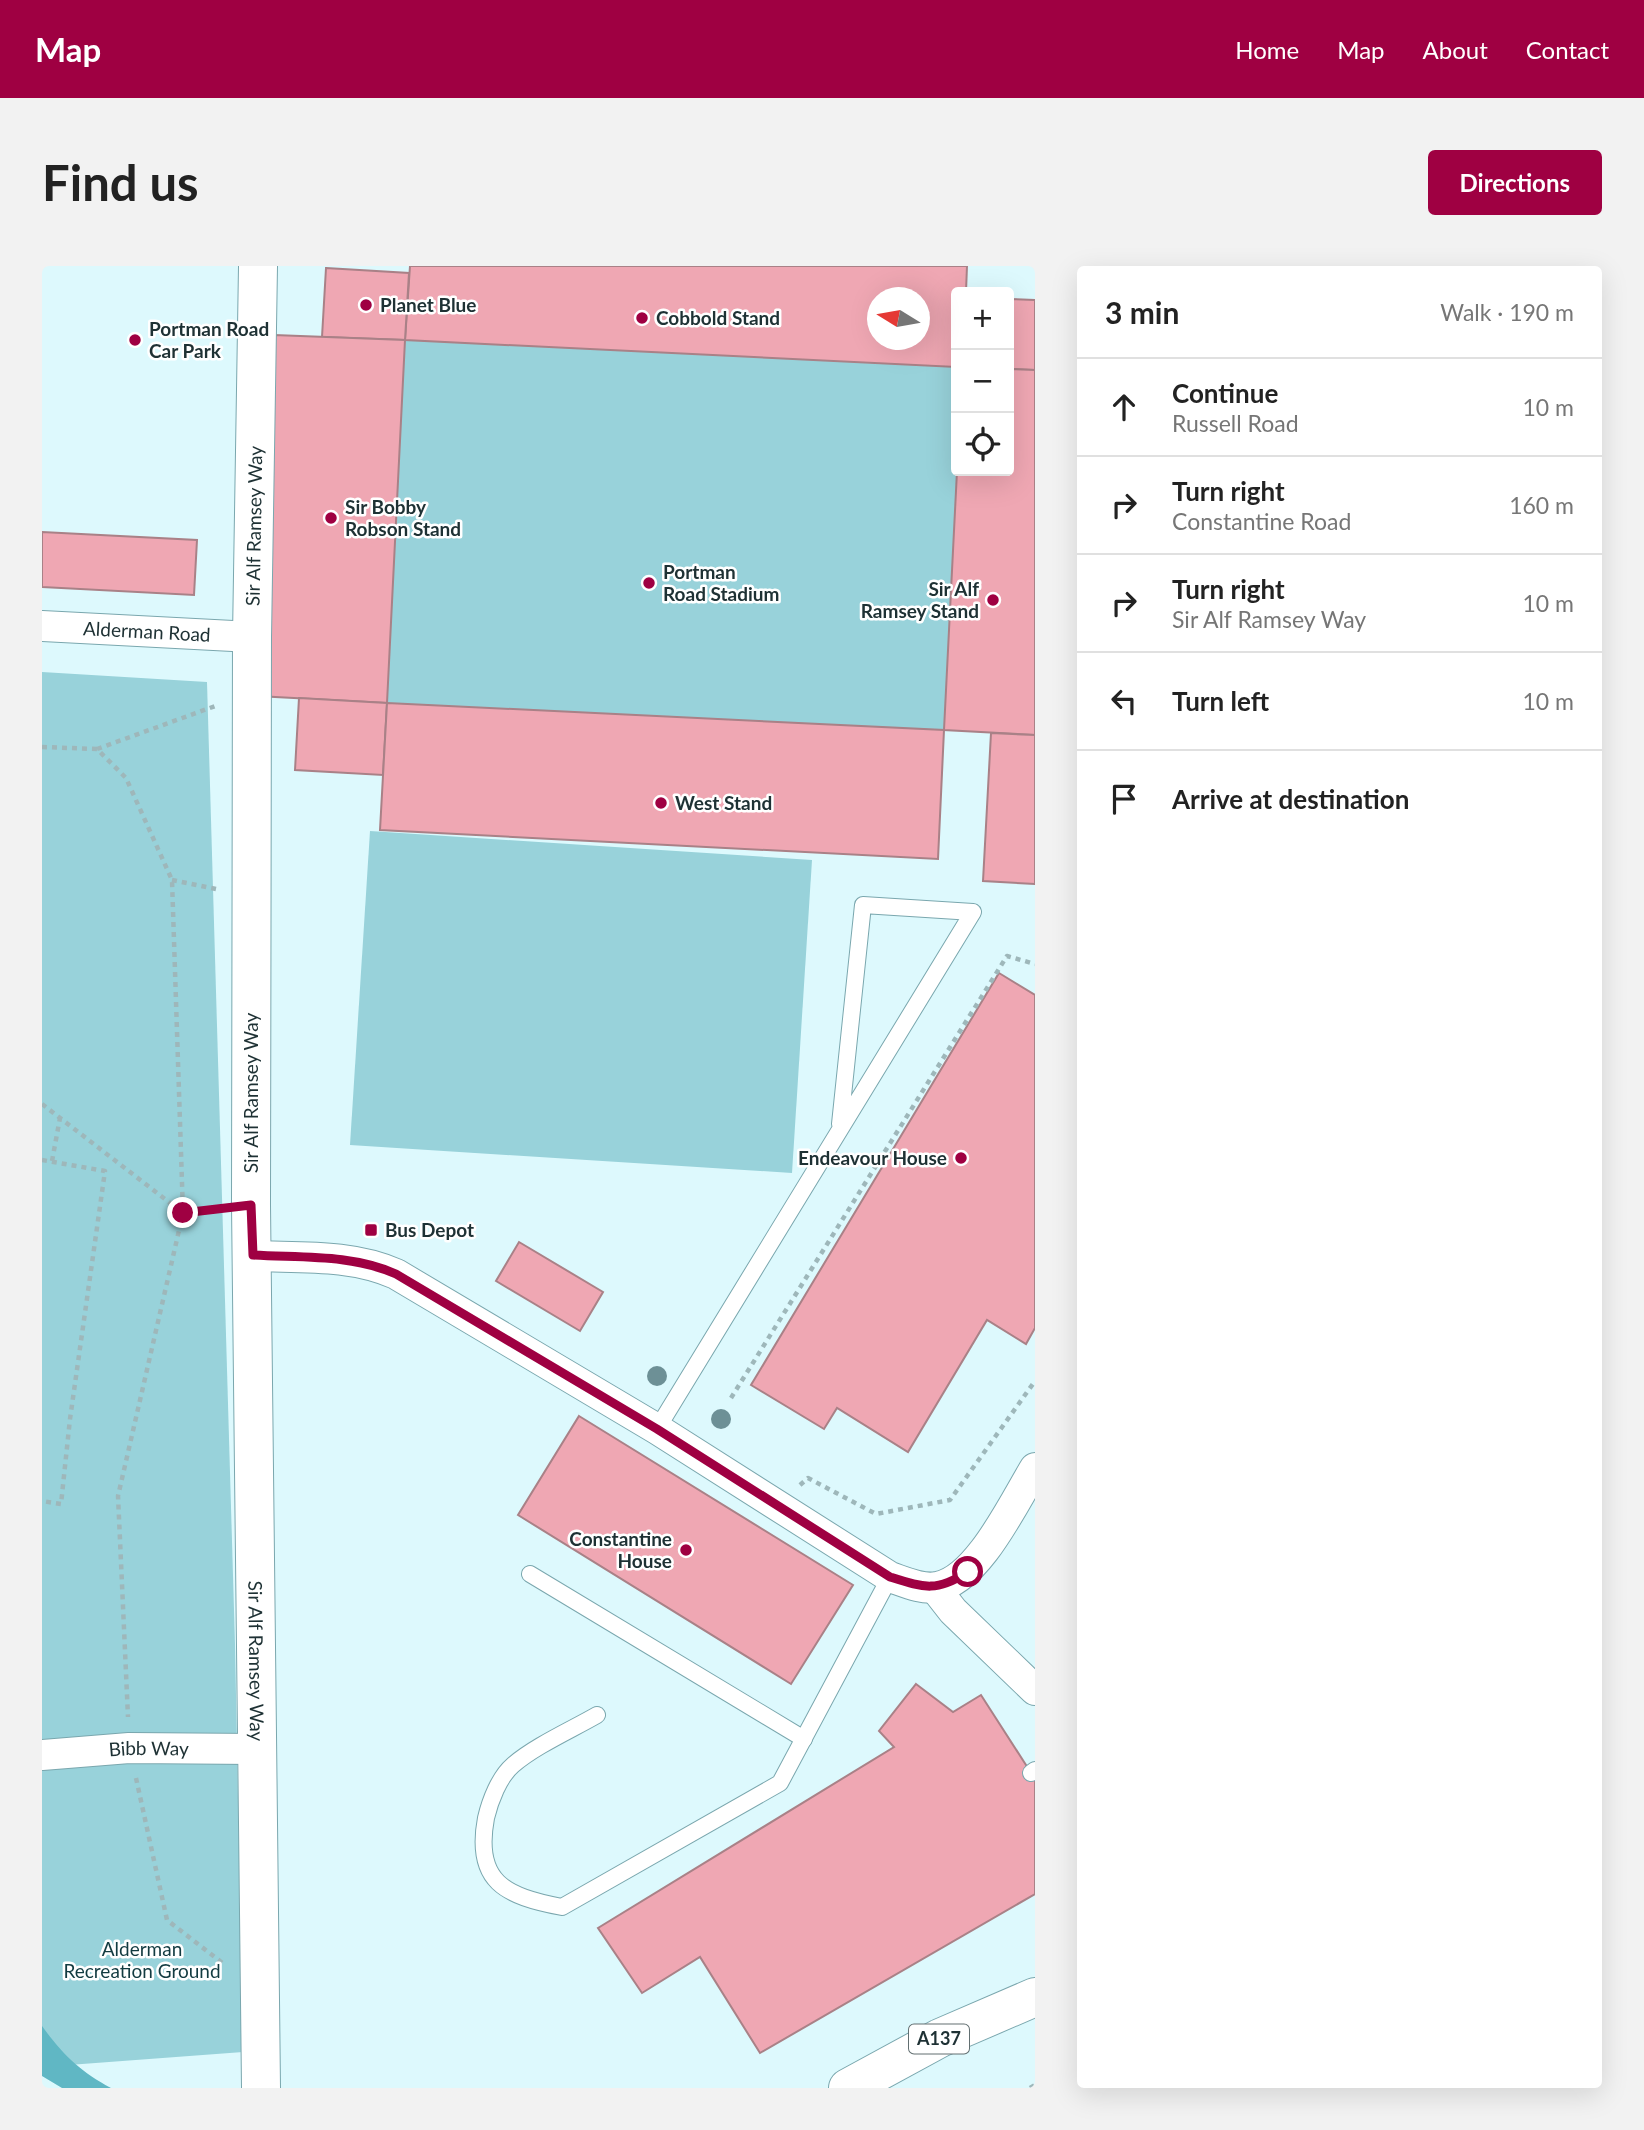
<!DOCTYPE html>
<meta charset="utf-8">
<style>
:root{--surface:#fff;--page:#f2f2f2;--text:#222;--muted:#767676;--line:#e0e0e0;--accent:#9f0042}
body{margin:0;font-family:Lato,sans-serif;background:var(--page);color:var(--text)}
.controls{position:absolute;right:21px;top:21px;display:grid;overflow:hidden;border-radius:7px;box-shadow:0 7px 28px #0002}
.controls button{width:63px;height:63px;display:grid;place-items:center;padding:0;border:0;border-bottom:2px solid var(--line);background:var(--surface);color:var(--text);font:35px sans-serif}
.compass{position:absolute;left:825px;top:21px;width:63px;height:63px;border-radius:50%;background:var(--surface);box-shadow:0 7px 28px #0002;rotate:281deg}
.stop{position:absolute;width:21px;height:21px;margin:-16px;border:5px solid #9f0042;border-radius:50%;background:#fff}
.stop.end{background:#9f0042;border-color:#fff;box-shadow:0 2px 7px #0008}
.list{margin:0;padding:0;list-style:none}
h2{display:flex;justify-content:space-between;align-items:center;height:91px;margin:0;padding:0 28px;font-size:30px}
h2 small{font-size:23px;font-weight:400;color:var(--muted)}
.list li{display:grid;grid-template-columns:46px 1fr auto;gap:21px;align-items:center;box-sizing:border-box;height:98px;padding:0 28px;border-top:2px solid var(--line)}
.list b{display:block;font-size:26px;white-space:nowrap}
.list p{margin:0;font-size:23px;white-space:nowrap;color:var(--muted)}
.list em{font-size:23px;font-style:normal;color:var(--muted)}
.icon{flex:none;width:38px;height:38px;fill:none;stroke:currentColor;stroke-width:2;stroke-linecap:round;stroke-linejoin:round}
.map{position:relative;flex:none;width:993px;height:1822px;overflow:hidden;border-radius:7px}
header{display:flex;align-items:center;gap:42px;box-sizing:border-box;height:98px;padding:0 35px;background:var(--accent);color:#fff}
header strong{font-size:33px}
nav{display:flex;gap:38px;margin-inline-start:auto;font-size:24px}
.intro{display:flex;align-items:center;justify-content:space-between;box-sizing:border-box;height:168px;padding:0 42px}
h1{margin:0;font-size:49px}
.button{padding:18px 32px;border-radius:7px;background:var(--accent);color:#fff;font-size:24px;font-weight:700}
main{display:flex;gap:42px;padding:0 42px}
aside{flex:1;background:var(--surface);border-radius:7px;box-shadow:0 7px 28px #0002}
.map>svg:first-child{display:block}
</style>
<header>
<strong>Map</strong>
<nav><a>Home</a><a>Map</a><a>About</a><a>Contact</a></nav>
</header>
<div class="intro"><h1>Find us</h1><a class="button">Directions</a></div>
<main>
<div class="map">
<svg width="993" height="1822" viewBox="0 0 993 1822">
<rect width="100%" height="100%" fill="#ddf9fd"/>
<!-- green -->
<g fill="#98d2da" fill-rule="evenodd">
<path d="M 368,0 L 925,0 L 924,26 L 914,26 L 914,205 L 967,205 L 967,33 L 993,34 L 993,469 L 902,464 L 896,593 L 338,564 L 341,509 L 253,504 L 257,432 L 215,430 L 232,69 L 280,71 L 284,2 L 367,7 ZM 836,32 L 878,32 L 878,74 L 836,74 Z"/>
<path d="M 0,406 L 165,416 L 193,1378 L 201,1786 L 0,1801 Z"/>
<path d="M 328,565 L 770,594 L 750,907 L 308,879 Z"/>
</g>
<!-- water -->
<path fill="#60b7c4" d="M 0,1760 C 20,1788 39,1806 69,1822 L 20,1822 L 0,1810 Z"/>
<!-- building -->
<g fill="#efa7b3" stroke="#a98187" stroke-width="2" fill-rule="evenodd">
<path d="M 368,0 L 925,0 L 924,26 L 914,26 L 914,101 L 363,74 ZM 836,32 L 878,32 L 878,74 L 836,74 Z"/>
<path d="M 284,2 L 367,7 L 363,74 L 280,71 Z"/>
<path d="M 967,33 L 993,34 L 993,104 L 967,103 Z"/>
<path d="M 232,69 L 363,74 L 345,437 L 215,430 Z"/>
<path d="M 967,103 L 993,104 L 993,469 L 902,464 L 915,205 L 967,205 Z"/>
<path d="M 0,266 L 155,274 L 152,329 L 0,321 Z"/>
<path d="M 257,432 L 345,437 L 341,509 L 253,504 Z"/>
<path d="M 345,437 L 902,464 L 896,593 L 338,564 Z"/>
<path d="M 949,467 L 993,469 L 993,618 L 941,615 Z"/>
<path d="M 957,707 L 993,729 L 993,1062 L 984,1078 L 945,1054 L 866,1186 L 795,1142 L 782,1163 L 709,1119 Z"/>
<path d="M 477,976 L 561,1026 L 538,1065 L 454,1015 Z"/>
<path d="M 537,1150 L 811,1319 L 749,1418 L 476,1249 Z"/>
<path d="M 874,1418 L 911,1446 L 939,1429 L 993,1513 L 993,1628 L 718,1787 L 658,1691 L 600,1727 L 556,1662 L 852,1481 L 837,1465 Z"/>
</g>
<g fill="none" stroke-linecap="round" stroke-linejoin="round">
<defs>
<g id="lane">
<path d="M 615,1163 L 931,646 L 821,639 L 798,858"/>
<path d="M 488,1308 L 762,1473"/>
<path d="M 555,1449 C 529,1464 493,1480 471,1499 C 457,1511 448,1535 444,1552 C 432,1616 463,1630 520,1641 L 738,1517 L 848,1311"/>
<path d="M 989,1507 L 993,1504"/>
</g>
<g id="street">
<path id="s1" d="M 0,360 L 210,371"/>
<path d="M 211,990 C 259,992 309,988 354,1008 L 615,1163 L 848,1311 C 863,1316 880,1324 895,1321 C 936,1314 972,1236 993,1202"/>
<path d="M 893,1322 L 911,1345 L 993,1424"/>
<path id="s2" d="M 0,1489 L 87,1482 L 214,1483"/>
</g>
<g id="secondary">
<path id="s3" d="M 216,0 L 210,371 L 209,939 L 219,1822"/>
</g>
<path id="primary" d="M 806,1822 L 898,1772 L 993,1731"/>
</defs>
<!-- lane casing -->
<use href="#lane" stroke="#7aa7ae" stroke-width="18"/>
<!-- street casing -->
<use href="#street" stroke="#7aa7ae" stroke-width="32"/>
<!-- secondary casing -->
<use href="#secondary" stroke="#7aa7ae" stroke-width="40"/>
<!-- primary casing -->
<use href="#primary" stroke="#7aa7ae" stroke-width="40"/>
<!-- path -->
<g stroke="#9eb7ba" stroke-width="4.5" stroke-dasharray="5 5" stroke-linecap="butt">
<path d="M 0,481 L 55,483 L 84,512 L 130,614 L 141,947 L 76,1230 L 86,1451"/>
<path d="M 55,483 L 176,439"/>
<path d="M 130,614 L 174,623"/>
<path d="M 0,838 L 141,947 L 174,943"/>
<path d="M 0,894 L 63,905 L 28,1153 L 19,1238 L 0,1235"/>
<path d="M 10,895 L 18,852"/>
<path d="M 689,1132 L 965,690 L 993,698"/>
<path d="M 758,1219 L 766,1212 L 834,1248 L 908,1234 L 993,1115"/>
<path d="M 94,1512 L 125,1654 L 183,1699"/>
<path d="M 988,1822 L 993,1819"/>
</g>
<!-- lane -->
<use href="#lane" stroke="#fff" stroke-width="16"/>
<!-- street -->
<use href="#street" stroke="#fff" stroke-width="30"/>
<!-- secondary -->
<use href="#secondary" stroke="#fff" stroke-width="38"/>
<!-- primary -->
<use href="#primary" stroke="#fff" stroke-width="38"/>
</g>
<!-- trees -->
<g fill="#6d9096">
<circle cx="615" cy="1110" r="10"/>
<circle cx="679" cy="1153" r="10"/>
</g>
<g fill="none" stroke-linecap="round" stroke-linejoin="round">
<!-- route -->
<path stroke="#9f0042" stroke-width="9" d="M 141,947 L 209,939 L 211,989 C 259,992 309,988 354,1008 L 615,1163 L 848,1311 C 883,1322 894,1326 926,1306"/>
</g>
<!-- markers -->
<g fill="#9f0042" stroke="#fff" stroke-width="2.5">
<circle cx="324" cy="39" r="7"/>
<circle cx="600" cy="52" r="7"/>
<circle cx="93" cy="74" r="7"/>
<circle cx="289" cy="252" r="7"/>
<circle cx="607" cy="317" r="7"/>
<circle cx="951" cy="334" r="7"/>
<circle cx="619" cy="537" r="7"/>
<circle cx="919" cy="892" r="7"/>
<rect x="322" y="957" width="14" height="14" rx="3.5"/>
<circle cx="644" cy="1284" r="7"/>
</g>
<g text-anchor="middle" stroke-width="5" stroke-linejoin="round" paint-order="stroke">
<!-- shield labels -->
<rect fill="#fff" stroke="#626f71" stroke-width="2" x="867" y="1758.5" width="60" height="29" rx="5"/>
<g font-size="18" font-weight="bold" fill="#1e3134">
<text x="897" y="1779">A137</text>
</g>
<!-- poi labels -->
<g font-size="19" font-weight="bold" fill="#1e3134" stroke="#fff" text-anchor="start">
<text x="338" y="46">Planet Blue</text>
<text x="614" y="59">Cobbold Stand</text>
<text x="107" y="70">Portman Road<tspan x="107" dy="22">Car Park</tspan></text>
<text x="303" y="248">Sir Bobby<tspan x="303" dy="22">Robson Stand</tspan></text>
<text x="621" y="313">Portman<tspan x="621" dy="22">Road Stadium</tspan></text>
<text x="937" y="330" text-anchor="end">Sir Alf<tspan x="937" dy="22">Ramsey Stand</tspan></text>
<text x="633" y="544">West Stand</text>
<text x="905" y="899" text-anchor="end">Endeavour House</text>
<text x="343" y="971">Bus Depot</text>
<text x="630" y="1280" text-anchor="end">Constantine<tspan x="630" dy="22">House</tspan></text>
</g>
<!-- street labels -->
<g font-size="19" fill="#1e3134" stroke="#fff">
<text transform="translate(212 260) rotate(-89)" y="7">Sir Alf Ramsey Way</text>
<text dy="7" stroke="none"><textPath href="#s1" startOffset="105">Alderman Road</textPath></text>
<text transform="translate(209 827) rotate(-90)" y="7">Sir Alf Ramsey Way</text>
<text dy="7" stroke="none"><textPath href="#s3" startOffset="1395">Sir Alf Ramsey Way</textPath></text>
<text dy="7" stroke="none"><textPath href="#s2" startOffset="107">Bibb Way</textPath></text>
</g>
<!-- park labels -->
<g font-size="19" fill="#123b41" stroke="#fff">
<text x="100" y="1690">Alderman<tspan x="100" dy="22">Recreation Ground</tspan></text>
</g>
</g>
</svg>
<div class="controls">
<button>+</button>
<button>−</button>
<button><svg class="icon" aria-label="locate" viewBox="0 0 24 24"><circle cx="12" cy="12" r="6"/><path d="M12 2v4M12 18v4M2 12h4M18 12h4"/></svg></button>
</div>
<svg class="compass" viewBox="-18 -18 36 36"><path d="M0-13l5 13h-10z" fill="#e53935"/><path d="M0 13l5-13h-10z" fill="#767676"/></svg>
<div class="stop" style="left:926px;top:1306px"></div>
<div class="stop end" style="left:141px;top:947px"></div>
</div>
<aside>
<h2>3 min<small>Walk · 190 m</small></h2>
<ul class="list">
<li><svg class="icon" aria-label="ahead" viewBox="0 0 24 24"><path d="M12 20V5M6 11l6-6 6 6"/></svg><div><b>Continue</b><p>Russell Road</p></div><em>10 m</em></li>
<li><svg class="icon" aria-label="right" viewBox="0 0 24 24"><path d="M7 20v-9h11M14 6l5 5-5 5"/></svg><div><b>Turn right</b><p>Constantine Road</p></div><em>160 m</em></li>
<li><svg class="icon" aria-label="right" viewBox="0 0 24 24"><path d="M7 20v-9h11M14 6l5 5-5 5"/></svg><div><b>Turn right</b><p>Sir Alf Ramsey Way</p></div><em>10 m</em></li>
<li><svg class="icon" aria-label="left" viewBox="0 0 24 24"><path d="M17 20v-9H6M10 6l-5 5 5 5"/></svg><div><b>Turn left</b></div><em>10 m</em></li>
<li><svg class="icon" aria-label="arrive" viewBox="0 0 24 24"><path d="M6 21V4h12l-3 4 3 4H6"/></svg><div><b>Arrive at destination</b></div></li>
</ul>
</aside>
</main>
